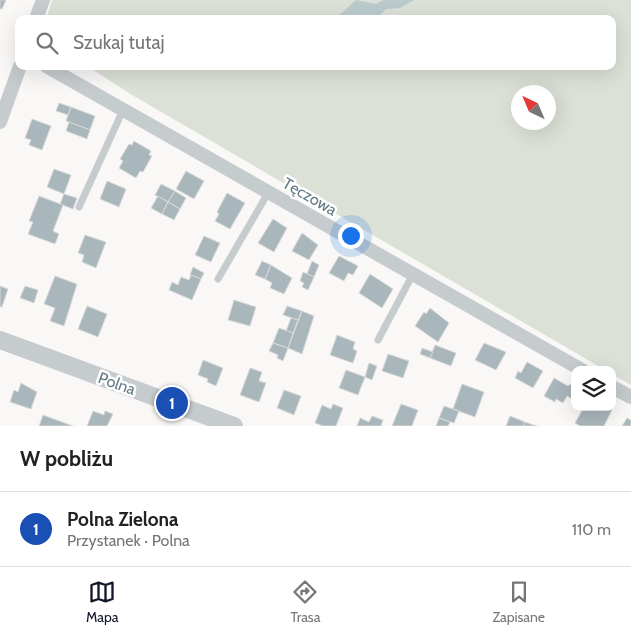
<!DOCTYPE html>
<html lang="pl">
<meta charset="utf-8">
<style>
:root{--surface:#fff;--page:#f2f2f2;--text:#222;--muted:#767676;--line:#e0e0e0;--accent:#111827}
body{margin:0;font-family:Cabin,sans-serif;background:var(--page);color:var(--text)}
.controls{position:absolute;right:15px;bottom:15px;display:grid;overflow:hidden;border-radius:10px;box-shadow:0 5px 20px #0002}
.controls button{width:45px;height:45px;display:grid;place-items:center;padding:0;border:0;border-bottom:1px solid var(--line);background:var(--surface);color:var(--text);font:25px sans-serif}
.compass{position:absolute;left:511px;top:85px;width:45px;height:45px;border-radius:50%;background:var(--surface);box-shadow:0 5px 20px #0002;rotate:316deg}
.you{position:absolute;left:350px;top:235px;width:18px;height:18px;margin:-12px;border:4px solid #fff;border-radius:50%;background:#1a73e8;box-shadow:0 0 0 8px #1a73e833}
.badge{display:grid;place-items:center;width:32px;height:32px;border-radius:50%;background:var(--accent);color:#fff;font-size:16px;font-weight:700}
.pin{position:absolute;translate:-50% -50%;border:2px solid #fff;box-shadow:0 1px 5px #0006}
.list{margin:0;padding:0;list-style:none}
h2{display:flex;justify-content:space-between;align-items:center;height:65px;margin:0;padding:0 20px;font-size:21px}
h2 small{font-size:16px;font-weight:400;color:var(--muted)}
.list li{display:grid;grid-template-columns:32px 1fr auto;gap:15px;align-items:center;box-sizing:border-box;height:75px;padding:0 20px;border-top:1px solid var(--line)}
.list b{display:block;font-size:19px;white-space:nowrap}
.list p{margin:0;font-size:16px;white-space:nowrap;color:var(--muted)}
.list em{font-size:16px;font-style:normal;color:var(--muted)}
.icon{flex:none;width:28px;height:28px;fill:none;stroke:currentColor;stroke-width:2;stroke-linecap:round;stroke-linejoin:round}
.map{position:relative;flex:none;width:631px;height:426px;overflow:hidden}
.search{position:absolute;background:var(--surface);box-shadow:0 5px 20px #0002;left:15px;right:15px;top:15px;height:55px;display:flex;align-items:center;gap:12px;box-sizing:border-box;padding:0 18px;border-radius:10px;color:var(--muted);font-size:19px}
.sheet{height:140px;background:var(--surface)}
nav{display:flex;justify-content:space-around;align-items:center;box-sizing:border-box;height:70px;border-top:1px solid var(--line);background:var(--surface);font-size:14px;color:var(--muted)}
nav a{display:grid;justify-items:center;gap:2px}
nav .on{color:var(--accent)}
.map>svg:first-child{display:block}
</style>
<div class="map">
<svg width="631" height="426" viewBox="0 0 631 426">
<rect width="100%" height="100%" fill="#f9f8f6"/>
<!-- green -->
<path fill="#dbe1d6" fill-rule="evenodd" d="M 52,0 L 631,0 L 631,385 L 612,374 L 612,370 L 605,370 L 132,95 L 87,66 L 612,66 L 612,19 L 46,19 ZM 518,92 L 548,92 L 548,122 L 518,122 Z"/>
<!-- water -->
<path fill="#bbcbcd" d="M 356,0 L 376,4 L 383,0 L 414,0 L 400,8 L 386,9 L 376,19 L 335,19 Z"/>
<!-- building -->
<g fill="#a9b6bb" stroke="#dadad8">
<path d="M 0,0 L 6,0 L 2,9 L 0,9 Z"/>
<path d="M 59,103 L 71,107 L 68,115 L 56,111 Z"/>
<path d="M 71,107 L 95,116 L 90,130 L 66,121 Z"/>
<path d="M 32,119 L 51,126 L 42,150 L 29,145 L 31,140 L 25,138 Z"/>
<path d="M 69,122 L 90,130 L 87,139 L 66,131 Z"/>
<path d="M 134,141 L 151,151 L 149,155 L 152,156 L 143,172 L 140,171 L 136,178 L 119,168 L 123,161 L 120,159 L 129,144 L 132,145 Z"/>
<path d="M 54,169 L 71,175 L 64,194 L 47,187 Z"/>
<path d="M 186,171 L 204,181 L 194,199 L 176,189 Z"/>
<path d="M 107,181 L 126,189 L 119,207 L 100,199 Z"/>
<path d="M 161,184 L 175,191 L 168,202 L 155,195 Z"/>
<path d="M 175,191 L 186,198 L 180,209 L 168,202 Z"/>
<path d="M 227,193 L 245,203 L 230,229 L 215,221 L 219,214 L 217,212 Z"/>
<path d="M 64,194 L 77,198 L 73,209 L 60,204 Z"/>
<path d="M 39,196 L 63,205 L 53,231 L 59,234 L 55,244 L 28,234 L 33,222 L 29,221 Z"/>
<path d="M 158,196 L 168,202 L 162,214 L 151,208 Z"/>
<path d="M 168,202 L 180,209 L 174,220 L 162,214 Z"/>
<path d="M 273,219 L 287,228 L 274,252 L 258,243 Z"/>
<path d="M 302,233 L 318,245 L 309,260 L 292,251 Z"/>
<path d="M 85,235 L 106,242 L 96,268 L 82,262 L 84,255 L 78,253 Z"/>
<path d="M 204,236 L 220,243 L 211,262 L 195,255 Z"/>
<path d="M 339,256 L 358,266 L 353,275 L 348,273 L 344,281 L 329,273 Z"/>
<path d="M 262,261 L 271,265 L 265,279 L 255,275 Z"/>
<path d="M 312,261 L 319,265 L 314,277 L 307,274 Z"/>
<path d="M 271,265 L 292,278 L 284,294 L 270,288 L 272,283 L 265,279 Z"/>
<path d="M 193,267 L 204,273 L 201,279 L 190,275 Z"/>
<path d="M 303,272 L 314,277 L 308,290 L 302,287 L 304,283 L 300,281 Z"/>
<path d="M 370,274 L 393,289 L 382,308 L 359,293 Z"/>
<path d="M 191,275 L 201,279 L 192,300 L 169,290 L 172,282 L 178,285 L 181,277 L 189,280 Z"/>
<path d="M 55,276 L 77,284 L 64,326 L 50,321 L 55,308 L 44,304 Z"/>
<path d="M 0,286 L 8,289 L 2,307 L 0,307 Z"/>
<path d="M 25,286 L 38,290 L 34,303 L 20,298 Z"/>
<path d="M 234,300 L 256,307 L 250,326 L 228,320 Z"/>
<path d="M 87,306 L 107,314 L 98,337 L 78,329 Z"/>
<path d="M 287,306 L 302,311 L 298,320 L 283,315 Z"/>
<path d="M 430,308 L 449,323 L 438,342 L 415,326 L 424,312 L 426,314 Z"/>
<path d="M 302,311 L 314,316 L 302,354 L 288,348 Z"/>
<path d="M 291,318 L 298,320 L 293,333 L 286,331 Z"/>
<path d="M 279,328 L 293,333 L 288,348 L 273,343 Z"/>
<path d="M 337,335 L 355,342 L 353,349 L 357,351 L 353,363 L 330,355 Z"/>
<path d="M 273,343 L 288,348 L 283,361 L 277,358 L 278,355 L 269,351 Z"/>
<path d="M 484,343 L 506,352 L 496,370 L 475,360 Z"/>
<path d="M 435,345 L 456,353 L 451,366 L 430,358 Z"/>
<path d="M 422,348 L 433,352 L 430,358 L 420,354 Z"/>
<path d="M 388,354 L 409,361 L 403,378 L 382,371 Z"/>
<path d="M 203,360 L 223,368 L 216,386 L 207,382 L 208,379 L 198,375 Z"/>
<path d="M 527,362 L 543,371 L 533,388 L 515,378 L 518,371 L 521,373 Z"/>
<path d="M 369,363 L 377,366 L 372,380 L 365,377 Z"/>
<path d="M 250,368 L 262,372 L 259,381 L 266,383 L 259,402 L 240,395 Z"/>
<path d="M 346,370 L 365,377 L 358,395 L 339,388 Z"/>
<path d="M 554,378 L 568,386 L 570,384 L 575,387 L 572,399 L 567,396 L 563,403 L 556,399 L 555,402 L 544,396 Z"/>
<path d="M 21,383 L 37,392 L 31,409 L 10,402 L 14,390 L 18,392 Z"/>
<path d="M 462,384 L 484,392 L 475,417 L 453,409 Z"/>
<path d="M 284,390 L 301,396 L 294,415 L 277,408 Z"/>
<path d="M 333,404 L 343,408 L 336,426 L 323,426 L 315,423 L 322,405 L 331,409 Z"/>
<path d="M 401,404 L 418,410 L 412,426 L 392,426 Z"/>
<path d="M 444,406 L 459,411 L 454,423 L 439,418 Z"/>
<path d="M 584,407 L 607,407 L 612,410 L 604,426 L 580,426 L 575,423 Z"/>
<path d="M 93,411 L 104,415 L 105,411 L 113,414 L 107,426 L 87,426 Z"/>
<path d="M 43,415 L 73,426 L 39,426 Z"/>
<path d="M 372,416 L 383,420 L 381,426 L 357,426 L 360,418 L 369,422 Z"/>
<path d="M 510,416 L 525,422 L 524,426 L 506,426 Z"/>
<path d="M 439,418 L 450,422 L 448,426 L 436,426 Z"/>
<path d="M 627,418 L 631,420 L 631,426 L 622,426 Z"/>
<path d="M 525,422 L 537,426 L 524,426 Z"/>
</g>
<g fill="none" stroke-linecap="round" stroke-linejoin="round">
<!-- service -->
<g stroke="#c6cbce" stroke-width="7">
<path d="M 79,207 L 123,110"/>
<path d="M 218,279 L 268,193"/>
<path d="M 378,340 L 413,274"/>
</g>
<!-- minor -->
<g stroke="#c6cbce" stroke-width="14">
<path d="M 36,19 L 43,0"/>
<path d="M 46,66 L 582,370"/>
<path d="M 0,122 L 20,66"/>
<path d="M 612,387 L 631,397"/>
</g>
<!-- tertiary -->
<path stroke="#c6cbce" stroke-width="18" d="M 0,340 L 234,426"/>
</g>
<g text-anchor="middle" stroke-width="5" stroke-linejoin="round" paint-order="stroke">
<!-- street labels -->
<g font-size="16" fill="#607984" stroke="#fff">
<text transform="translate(310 196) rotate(30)" y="6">Tęczowa</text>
<text transform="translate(117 383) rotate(20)" y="6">Polna</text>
</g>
</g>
</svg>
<div class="controls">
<button><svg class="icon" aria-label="layers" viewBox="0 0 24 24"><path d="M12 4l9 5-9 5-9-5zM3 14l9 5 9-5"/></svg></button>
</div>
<svg class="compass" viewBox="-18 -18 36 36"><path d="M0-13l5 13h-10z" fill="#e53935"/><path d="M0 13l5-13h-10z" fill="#767676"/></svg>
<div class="you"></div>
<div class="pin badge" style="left:172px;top:403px;background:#1a4fb4">1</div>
<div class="search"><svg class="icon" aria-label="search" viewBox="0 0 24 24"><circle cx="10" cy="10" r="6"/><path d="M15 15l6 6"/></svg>Szukaj tutaj</div>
</div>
<section class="sheet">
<h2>W pobliżu<small></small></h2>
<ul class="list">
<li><span class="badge" style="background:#1a4fb4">1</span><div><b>Polna Zielona</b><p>Przystanek · Polna</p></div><em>110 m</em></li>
</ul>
</section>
<nav>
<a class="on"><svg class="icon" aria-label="map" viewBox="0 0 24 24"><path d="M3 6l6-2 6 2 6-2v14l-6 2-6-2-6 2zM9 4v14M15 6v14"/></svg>Mapa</a>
<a><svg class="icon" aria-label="directions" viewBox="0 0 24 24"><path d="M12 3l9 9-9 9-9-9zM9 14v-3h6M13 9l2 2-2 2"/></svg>Trasa</a>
<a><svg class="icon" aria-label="saved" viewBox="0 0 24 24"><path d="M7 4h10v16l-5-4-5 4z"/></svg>Zapisane</a>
</nav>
